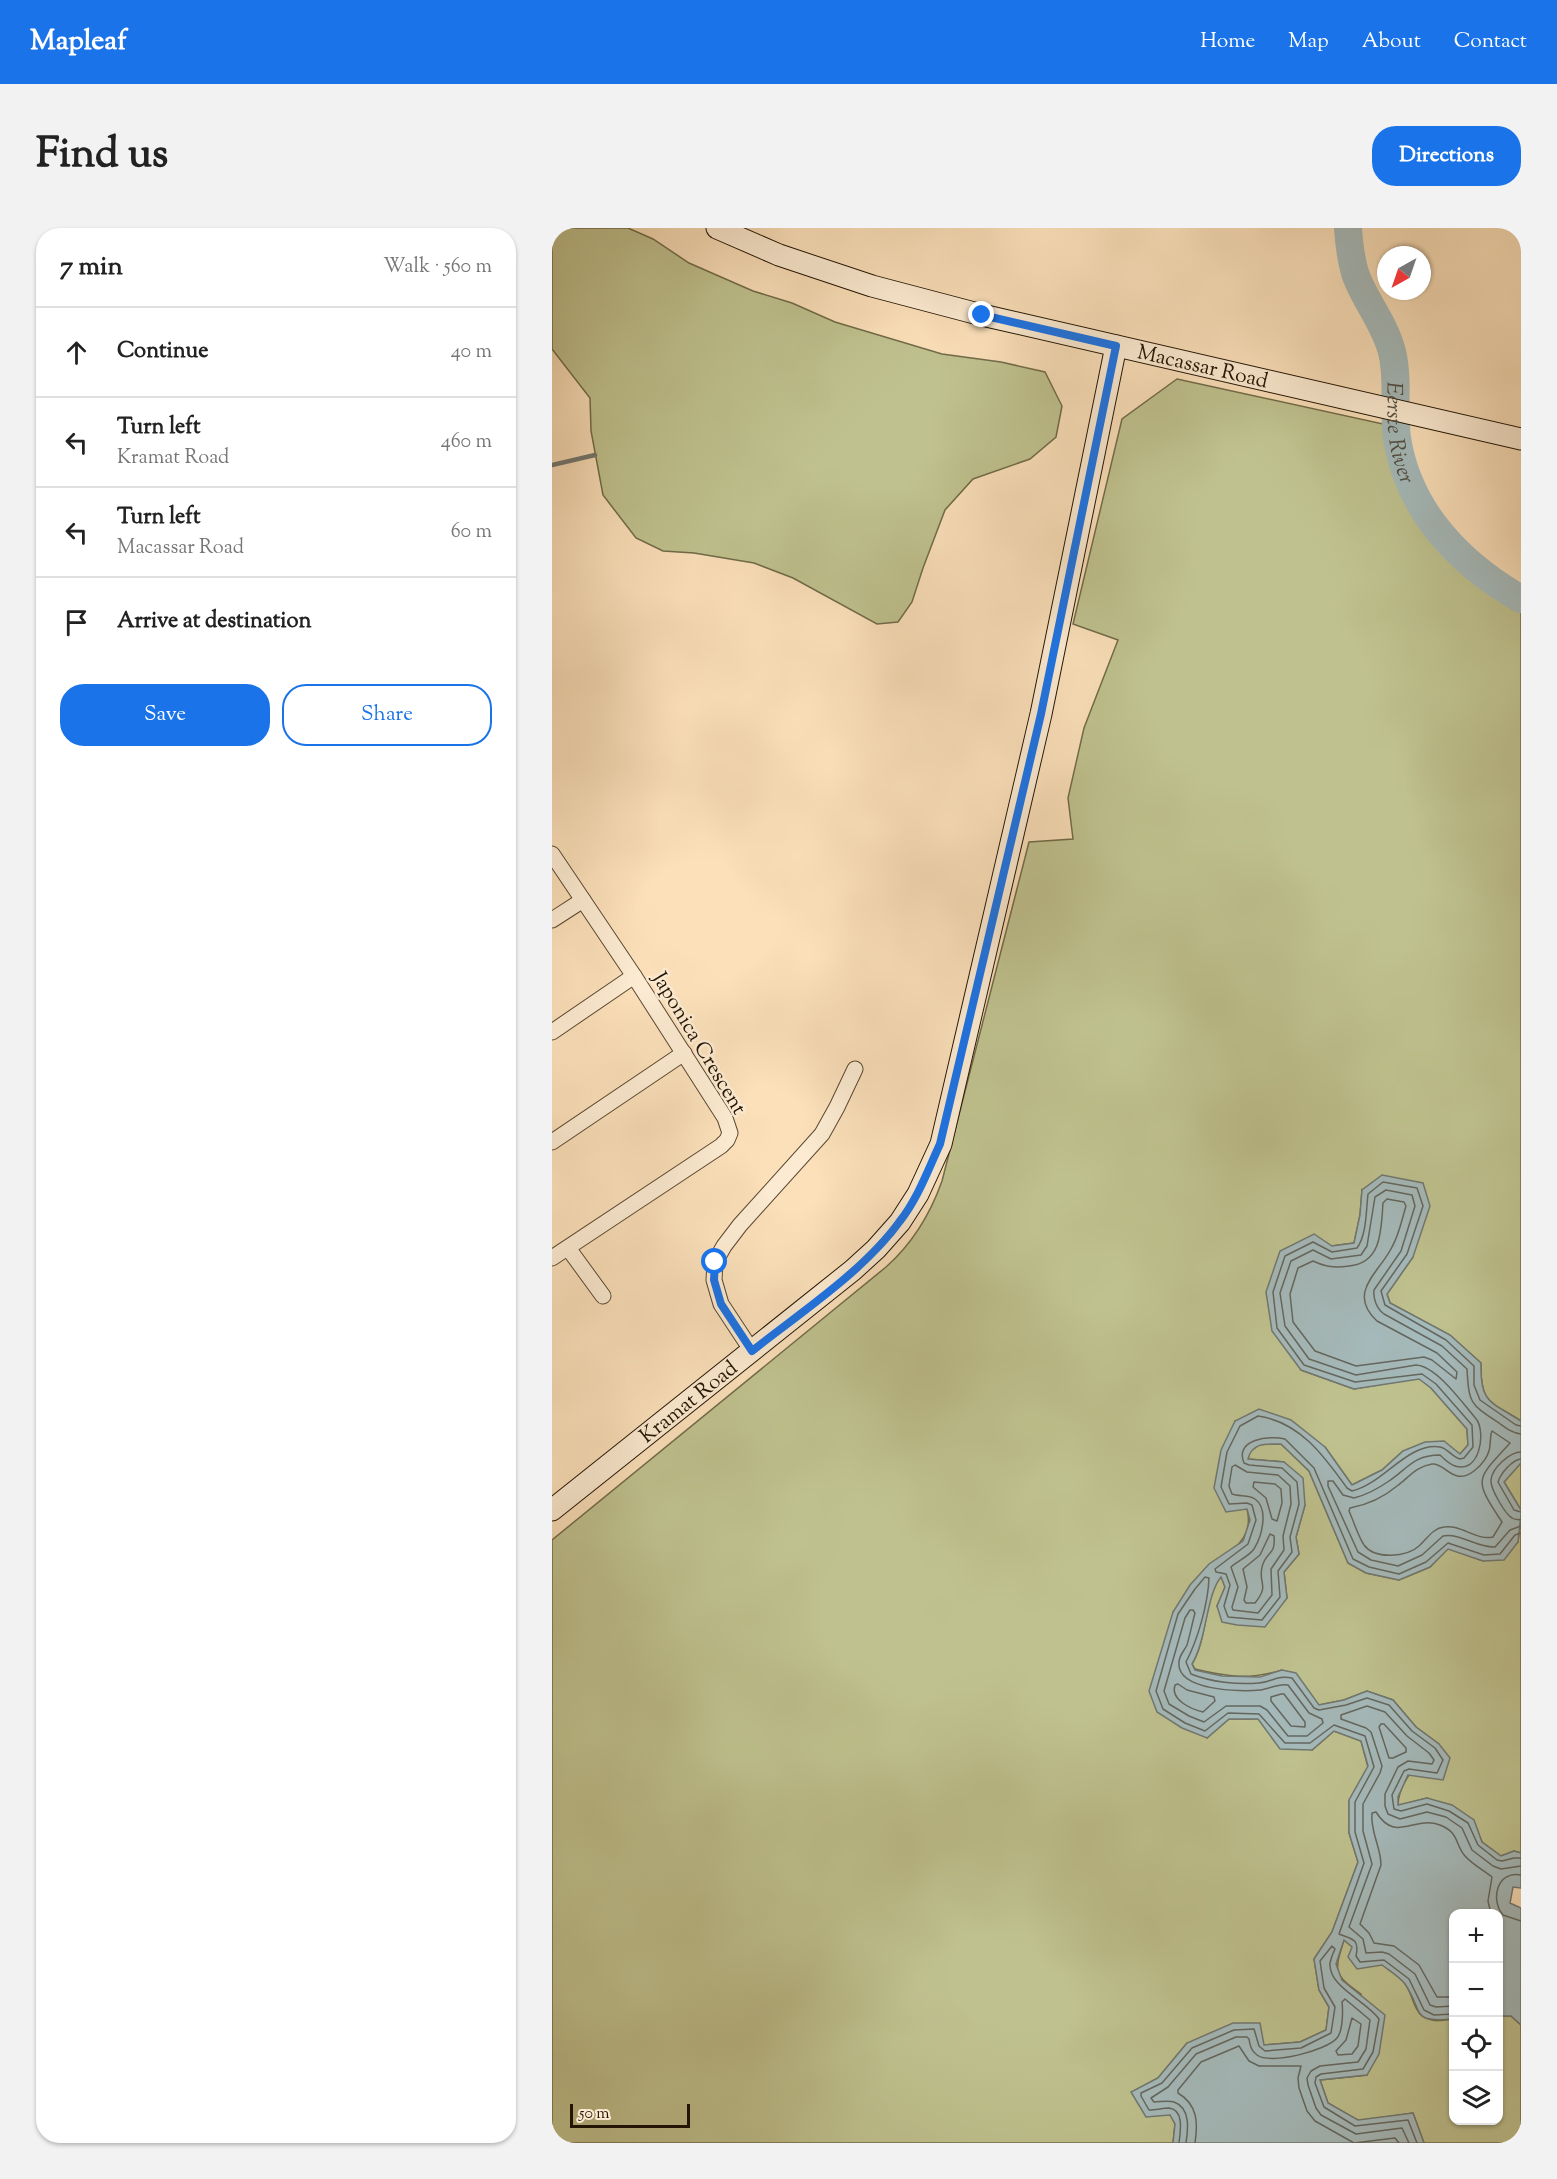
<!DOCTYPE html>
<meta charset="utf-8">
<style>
:root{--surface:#fff;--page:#f2f2f2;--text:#222;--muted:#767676;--line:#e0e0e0;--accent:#1a73e8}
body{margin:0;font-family:"Sorts Mill Goudy",serif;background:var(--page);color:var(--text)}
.controls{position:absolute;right:18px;bottom:18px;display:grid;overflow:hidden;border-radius:12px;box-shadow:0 2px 4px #0004}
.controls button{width:54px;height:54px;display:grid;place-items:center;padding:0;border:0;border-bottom:2px solid var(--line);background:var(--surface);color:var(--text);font:30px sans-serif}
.compass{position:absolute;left:825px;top:18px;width:54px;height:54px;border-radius:50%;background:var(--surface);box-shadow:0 2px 4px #0004;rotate:220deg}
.scale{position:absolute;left:18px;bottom:15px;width:120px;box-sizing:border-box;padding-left:6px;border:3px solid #231403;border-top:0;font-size:16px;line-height:21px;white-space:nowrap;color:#231403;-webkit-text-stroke:4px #fcebd2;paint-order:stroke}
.stop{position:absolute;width:18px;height:18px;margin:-14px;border:4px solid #1a73e8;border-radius:50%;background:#fff}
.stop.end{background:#1a73e8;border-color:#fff;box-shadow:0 2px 6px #0008}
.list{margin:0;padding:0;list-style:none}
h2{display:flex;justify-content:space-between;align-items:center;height:78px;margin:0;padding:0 24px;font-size:26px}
h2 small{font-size:20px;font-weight:400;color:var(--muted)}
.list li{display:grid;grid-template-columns:39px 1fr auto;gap:18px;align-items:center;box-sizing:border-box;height:90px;padding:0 24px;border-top:2px solid var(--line)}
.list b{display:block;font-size:22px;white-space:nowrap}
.list p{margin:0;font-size:20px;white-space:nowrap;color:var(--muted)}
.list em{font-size:20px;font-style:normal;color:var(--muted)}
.actions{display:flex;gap:12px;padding:18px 24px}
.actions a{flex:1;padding:14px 0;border:2px solid var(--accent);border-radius:24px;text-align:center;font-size:21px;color:var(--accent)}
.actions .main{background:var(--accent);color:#fff}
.icon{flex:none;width:33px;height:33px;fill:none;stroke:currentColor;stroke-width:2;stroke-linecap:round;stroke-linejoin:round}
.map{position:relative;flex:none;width:969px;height:1915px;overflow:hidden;border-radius:24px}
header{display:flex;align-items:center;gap:36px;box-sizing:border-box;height:84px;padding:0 30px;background:var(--accent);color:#fff}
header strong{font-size:28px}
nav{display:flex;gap:33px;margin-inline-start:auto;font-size:21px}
.intro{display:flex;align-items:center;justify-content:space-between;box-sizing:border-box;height:144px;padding:0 36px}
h1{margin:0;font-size:42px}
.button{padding:15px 27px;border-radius:24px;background:var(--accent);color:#fff;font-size:21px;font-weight:700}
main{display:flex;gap:36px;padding:0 36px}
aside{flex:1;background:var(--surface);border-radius:24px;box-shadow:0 2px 4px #0004}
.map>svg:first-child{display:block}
</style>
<header>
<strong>Mapleaf</strong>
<nav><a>Home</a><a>Map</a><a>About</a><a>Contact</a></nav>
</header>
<div class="intro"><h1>Find us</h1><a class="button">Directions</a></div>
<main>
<aside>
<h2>7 min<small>Walk · 560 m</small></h2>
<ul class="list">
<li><svg class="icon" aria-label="ahead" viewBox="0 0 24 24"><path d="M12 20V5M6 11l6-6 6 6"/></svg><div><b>Continue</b></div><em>40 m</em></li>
<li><svg class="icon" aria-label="left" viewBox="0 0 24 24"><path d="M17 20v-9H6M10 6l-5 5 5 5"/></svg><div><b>Turn left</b><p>Kramat Road</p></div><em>460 m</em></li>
<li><svg class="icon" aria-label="left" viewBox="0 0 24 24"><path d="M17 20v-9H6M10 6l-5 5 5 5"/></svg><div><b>Turn left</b><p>Macassar Road</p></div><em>60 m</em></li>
<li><svg class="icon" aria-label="arrive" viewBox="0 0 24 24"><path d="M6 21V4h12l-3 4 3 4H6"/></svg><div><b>Arrive at destination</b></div></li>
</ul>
<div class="actions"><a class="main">Save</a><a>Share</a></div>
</aside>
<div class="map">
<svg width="969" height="1915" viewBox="0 0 969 1915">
<rect width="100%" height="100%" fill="#fbe0ba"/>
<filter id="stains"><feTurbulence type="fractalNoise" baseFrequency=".00333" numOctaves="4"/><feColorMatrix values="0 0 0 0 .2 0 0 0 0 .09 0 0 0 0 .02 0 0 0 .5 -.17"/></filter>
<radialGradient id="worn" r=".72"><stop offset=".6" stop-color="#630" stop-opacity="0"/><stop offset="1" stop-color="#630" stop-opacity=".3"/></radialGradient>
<!-- green -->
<g fill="#bfc28f" stroke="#716b49" stroke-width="1.5">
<path d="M 0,0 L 76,0 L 101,11 L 137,35 L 201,63 L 240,75 L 283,94 L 390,126 L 449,134 L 493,144 L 510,178 L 504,209 L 478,231 L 421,251 L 393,282 L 371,340 L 360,374 L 346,394 L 325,396 L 241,350 L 202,335 L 142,325 L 111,323 L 84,310 L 51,267 L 39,203 L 38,170 L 0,121 Z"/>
<path d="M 625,151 L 845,199 C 845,217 851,236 858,253 C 880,308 918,342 969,371 L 969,1193 C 938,1173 928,1176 929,1135 L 898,1107 L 838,1075 L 835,1066 L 861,1029 L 810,962 L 808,987 L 802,1015 L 780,1018 L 749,1142 L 802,1161 L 867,1150 L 879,1160 L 915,1201 L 916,1217 L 908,1226 L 851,1223 L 830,1242 L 800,1257 L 773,1219 L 683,1193 L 685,1281 L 695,1281 C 699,1297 694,1311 681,1321 L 621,1384 L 655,1510 L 677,1491 L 706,1491 L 760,1522 L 782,1503 L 809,1513 L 816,1539 L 797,1573 L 797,1605 L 806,1634 L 780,1704 L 762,1731 L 767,1762 L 777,1779 L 774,1802 L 748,1814 L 712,1817 L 635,1815 L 606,1850 L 580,1864 L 618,1886 L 623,1896 L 621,1915 L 0,1915 L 0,1312 L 334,1039 C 361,1015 378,987 390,953 L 477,614 L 521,611 L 516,570 L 532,500 L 566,412 L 521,396 L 570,191 Z"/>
<path d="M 708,1216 L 729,1216 L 757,1243 L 796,1335 L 814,1345 L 847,1352 L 878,1339 L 896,1320 L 931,1333 L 966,1314 L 969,1286 L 969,1625 L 962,1623 L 949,1628 L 930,1614 L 921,1592 L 875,1570 L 846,1578 C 846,1551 870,1533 887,1516 L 864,1499 L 841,1472 L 815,1463 L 792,1472 L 767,1477 L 730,1442 C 697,1452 676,1449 643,1441 L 640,1436 C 656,1410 652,1369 669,1348 L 673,1359 L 665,1378 L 735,1370 L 732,1344 L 747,1326 L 744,1309 L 753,1277 L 732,1234 L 696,1231 L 698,1224 Z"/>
<path d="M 969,1235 L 969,1282 L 952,1254 Z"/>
<path d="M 792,1712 C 809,1728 839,1736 853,1755 C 860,1764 861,1781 870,1788 C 880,1795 890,1792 901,1791 L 902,1892 L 946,1892 L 947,1788 L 959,1788 L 969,1797 L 969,1915 L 872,1915 L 861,1885 L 806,1893 L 776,1875 L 768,1852 L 815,1847 L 809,1766 C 781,1746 782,1744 792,1712 Z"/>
</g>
<!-- water -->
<path fill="#a5babb" stroke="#717871" stroke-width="1.5" d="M 830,947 L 871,955 L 878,978 L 861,1029 L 835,1066 L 838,1075 L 898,1107 L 929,1135 C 928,1176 938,1173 969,1193 L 969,1235 L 952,1254 L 969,1282 L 969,1286 L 966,1314 L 952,1332 L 931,1333 L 896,1321 L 878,1339 L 847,1352 L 814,1345 L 796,1335 L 757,1243 L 729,1216 C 715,1216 700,1214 696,1231 L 732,1234 L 751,1250 L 753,1277 L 744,1309 L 747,1326 L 732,1344 L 735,1370 L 713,1399 L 685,1397 L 670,1394 L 665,1378 L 673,1359 L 669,1349 C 654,1367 655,1411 640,1436 L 643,1442 L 670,1448 L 708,1449 L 730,1442 L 744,1445 L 767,1477 L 792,1472 L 815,1463 L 841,1472 L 864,1499 L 887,1516 L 898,1530 L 891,1552 L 856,1547 L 846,1569 L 846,1577 L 875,1570 L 900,1577 L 922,1592 L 930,1614 L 949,1628 L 962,1623 L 969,1625 L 969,1660 L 961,1659 L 958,1675 L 969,1680 L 969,1797 L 959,1788 L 947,1788 L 946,1686 L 902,1686 L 901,1791 C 858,1795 872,1784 853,1756 C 848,1749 838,1743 830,1737 L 805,1741 L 796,1729 L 800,1719 L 792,1712 L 784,1736 L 790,1752 L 833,1787 L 827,1826 L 815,1847 L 768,1852 L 776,1875 L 806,1892 L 861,1885 L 872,1915 L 621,1915 L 623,1896 L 618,1887 L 594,1889 L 579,1864 L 606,1850 L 635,1815 L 681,1795 L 708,1795 L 712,1817 L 748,1814 L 774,1802 L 777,1779 L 767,1762 L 762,1731 L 780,1704 L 806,1634 L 797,1605 L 797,1572 L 816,1538 L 809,1513 L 782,1503 L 760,1522 L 728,1521 L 706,1491 L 677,1491 L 655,1510 L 630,1500 L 605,1484 L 597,1463 L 621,1384 L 638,1357 L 657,1336 L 691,1313 L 698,1292 L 695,1281 L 674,1284 L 662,1260 L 669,1222 L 683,1193 L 707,1181 L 739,1192 L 773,1219 L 800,1257 L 830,1242 L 851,1223 L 873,1214 L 892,1213 L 908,1226 L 916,1217 L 915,1201 L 879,1160 L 867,1151 L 802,1161 L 749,1142 L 720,1103 L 714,1064 L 728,1023 L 762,1006 L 780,1018 L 802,1015 L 808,987 L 810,962 Z"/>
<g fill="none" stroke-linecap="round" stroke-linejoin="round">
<!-- shore -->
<g stroke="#64675f" stroke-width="1.5">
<path d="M 835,971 L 852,974 L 854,978 C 850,991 847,1007 840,1019 C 828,1044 794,1064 825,1093 L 885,1125 L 905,1144 L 904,1151 L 880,1132 L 872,1129 L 804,1138 L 763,1123 L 741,1094 L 738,1066 L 746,1040 L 761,1033 C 774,1039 782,1040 797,1038 C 830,1035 829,1002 831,975 Z"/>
<path d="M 969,1198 L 964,1197 L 928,1172 L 922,1157 L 922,1138 L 894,1112 L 833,1077 L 829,1063 L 855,1026 L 871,978 L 865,960 L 831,954 L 816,966 C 814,982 815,1006 805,1020 L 780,1024 L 761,1014 L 733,1028 L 721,1064 L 725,1100 L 752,1137 L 803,1154 L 870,1146 L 884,1156 L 920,1197 L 921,1219 L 912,1230 L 908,1231 C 900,1229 895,1220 888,1219 C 856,1214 831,1256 800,1263 L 795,1260 C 772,1228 748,1194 706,1188 L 688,1198 L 675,1224 L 669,1259 L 677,1276 L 695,1275 L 700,1277 L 704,1292 L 696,1316 L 663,1341 L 664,1344 L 674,1346 L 678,1357 L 672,1378 L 676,1389 L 710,1392 L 728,1369 L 726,1343 L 740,1324 L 738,1309 L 747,1276 L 745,1254 L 730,1240 L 697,1237 L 692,1235 C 682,1211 718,1207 733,1211 L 762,1240 L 801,1331 L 817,1339 L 847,1346 L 874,1334 L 896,1315 L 932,1327 L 948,1326 L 963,1307 L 969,1305"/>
<path d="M 940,1203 L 958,1215 C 925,1252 920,1249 950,1294 L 941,1309 C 924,1313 909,1296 892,1299 C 881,1300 875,1311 867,1318 C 855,1329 823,1332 812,1317 C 806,1308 802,1294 797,1283 L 798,1280 C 814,1277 832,1269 845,1258 C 856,1250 865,1238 880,1236 C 893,1234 901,1259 922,1243 C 930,1237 938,1227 938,1216 C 939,1210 938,1207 940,1203 Z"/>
<path d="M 969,1206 C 960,1205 954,1200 947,1195 C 918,1176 917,1176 915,1141 L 890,1118 L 832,1086 C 825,1081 821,1071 822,1062 L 849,1023 L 863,978 L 860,967 L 834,962 L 823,969 L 815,1018 L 809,1027 L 779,1031 L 761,1022 L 739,1033 L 728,1065 L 733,1098 L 757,1131 L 804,1147 L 864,1137 C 885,1138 912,1177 925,1192 C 934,1207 927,1246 903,1238 C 897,1236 892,1231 888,1227 C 862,1227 856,1240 837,1253 C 827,1260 814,1267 802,1270 L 791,1267 L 781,1253 L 776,1253 L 776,1258 L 806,1324 L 819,1332 L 846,1338 L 870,1327 L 891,1308 C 909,1305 925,1320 943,1319 L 958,1302 L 969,1298"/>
<path d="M 969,1224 C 958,1224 940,1240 939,1252 C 938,1260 953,1286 960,1290 C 963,1292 965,1291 969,1292"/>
<path d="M 969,1231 C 960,1232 949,1245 946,1254 L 962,1282 L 969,1284"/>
<path d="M 683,1237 L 695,1244 L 726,1247 L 738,1258 L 739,1276 L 731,1308 L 732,1322 L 719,1341 L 720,1367 L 706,1385 L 681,1382 L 680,1379 L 686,1359 L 679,1339 C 686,1333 697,1328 702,1321 C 710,1308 717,1281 703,1271 C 697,1266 687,1269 680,1266 L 677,1258 L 680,1239 Z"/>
<path d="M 702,1254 L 723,1256 L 729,1261 L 730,1275 L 725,1293 L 720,1291 L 714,1270 L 701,1259 Z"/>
<path d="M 718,1306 L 722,1308 C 724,1328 714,1323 710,1339 C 706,1357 718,1356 703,1375 L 694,1375 L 692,1372 L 695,1359 L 691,1341 L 708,1327 Z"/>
<path d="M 638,1382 L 641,1382 L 643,1385 C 640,1396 638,1407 635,1417 C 632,1423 627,1428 627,1434 C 624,1463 689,1464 708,1462 C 718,1461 726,1455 736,1457 L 757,1485 L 770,1491 L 771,1495 L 755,1508 L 736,1508 L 715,1482 L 708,1478 L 674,1478 L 652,1494 L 637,1488 L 617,1476 L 612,1463 L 633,1390 Z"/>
<path d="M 626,1456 L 635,1462 L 662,1469 L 663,1473 L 651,1484 C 639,1481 618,1472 623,1457 Z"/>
<path d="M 729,1466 L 732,1466 L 753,1494 L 753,1499 L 739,1498 L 719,1473 L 719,1469 Z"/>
<path d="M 829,1496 L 832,1496 L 854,1520 L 854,1524 L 841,1530 L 837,1530 L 827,1499 Z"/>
<path d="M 969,1647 C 945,1642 938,1672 951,1687 L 969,1693"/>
<path d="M 902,1769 L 885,1769 L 867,1737 L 842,1718 L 822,1715 L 817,1705 L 808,1696 L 829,1637 C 829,1619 818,1604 820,1585 L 824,1584 C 844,1616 861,1587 888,1597 C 908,1605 902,1615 913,1628 C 920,1636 931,1642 940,1649 L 936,1673 L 939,1686"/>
<path d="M 902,1778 L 884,1779 L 878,1777 L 863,1746 L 837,1726 L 830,1724 L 814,1725 L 811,1711 L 797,1699 L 820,1636 L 811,1603 L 811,1576 L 828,1545 L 830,1538 L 819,1504 L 814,1500 L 789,1491 L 789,1487 L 815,1478 L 833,1484 L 855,1508 L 877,1525 L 882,1532 L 880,1536 L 856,1533 L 846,1539 L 833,1566 L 833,1578 L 836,1586 L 848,1591 L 875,1584 L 894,1589 L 910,1600 L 920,1622 L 941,1638 L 949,1641 L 969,1638"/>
<path d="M 902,1786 L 882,1787 L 872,1782 L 857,1751 L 832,1732 L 808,1734 L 804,1728 C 808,1710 799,1711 787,1706 L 812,1635 L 803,1604 L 803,1574 L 822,1539 L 813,1508 L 782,1497 L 758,1515 L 733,1515 L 707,1486 L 676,1485 L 653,1503 L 633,1495 L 611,1481 L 604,1463 L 626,1386 L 643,1361 L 653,1349 L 657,1350 C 656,1376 646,1411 634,1434 L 639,1446 C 659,1454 685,1457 707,1455 C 720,1454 725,1447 740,1450 L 762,1480 L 767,1482 L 794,1477 L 815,1470 L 837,1477 L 860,1503 L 883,1520 L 891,1532 L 885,1545 L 857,1541 L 852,1543 L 840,1567 L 842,1581 L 849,1583 L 875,1576 L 897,1583 L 916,1595 L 926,1617 L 945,1632 L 950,1633 L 962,1630 L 969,1630"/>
<path d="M 800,1790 L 809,1796 L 806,1818 L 800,1826 L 786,1827 L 784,1823 L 794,1812 Z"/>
<path d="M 627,1915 C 628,1905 633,1882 617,1880 C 611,1880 604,1882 597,1882 L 589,1868 L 589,1865 L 610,1855 L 640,1820 L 682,1802 L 702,1801 L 707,1818 L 713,1823 L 749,1820 L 779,1805 L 783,1779 L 772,1760 L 768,1733 L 780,1718 L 783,1721 C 781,1725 779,1730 778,1735 C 776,1759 815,1773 827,1791 L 821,1824 L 811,1841 L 769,1846 L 764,1849 L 763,1855 L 772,1879 L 803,1898 L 856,1892 L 865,1915"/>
<path d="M 634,1915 C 636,1902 639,1880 622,1874 C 616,1872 608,1874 602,1874 L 599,1870 L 616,1859 L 644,1826 L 684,1809 L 695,1809 L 697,1811 C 698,1817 699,1823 705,1827 C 718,1837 774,1823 785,1810 C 791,1803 791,1783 790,1774 L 793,1771 L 818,1792 L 814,1821 L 806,1834 L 768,1838 L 759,1843 L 755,1850 L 756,1857 L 764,1880 L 769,1887 L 804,1906 L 850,1900 L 857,1915"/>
<path d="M 643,1915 C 646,1895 646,1877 626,1865 L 626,1862 L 649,1834 L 687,1818 L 697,1833 L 707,1838 L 749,1838 L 746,1850 L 747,1860 L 755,1883 L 763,1893 L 802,1915 L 843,1910 L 847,1915"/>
</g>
<!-- stream -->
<path stroke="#717871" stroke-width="4.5" d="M 0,237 L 43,227"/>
<!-- river -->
<path stroke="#a5babb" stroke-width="28" id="s1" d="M 796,0 C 797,15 799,31 803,45 C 812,72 833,95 840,124 C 847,152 841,182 845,210 C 856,283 908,336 969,371"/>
<defs>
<path id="lane" d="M 968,0 L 969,3"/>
<g id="street">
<path d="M 0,626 L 82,748 L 173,890 L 178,905 L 175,912 L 169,918 L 0,1030"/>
<path d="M 0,692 L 31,672"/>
<path d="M 0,804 L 82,748"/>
<path d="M 0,914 L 132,825"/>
<path d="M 16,1020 L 51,1068"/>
<path d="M 200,1123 L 169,1076 L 162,1052 L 163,1034 L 172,1018 L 188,997 L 270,906 L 285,879 L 303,841"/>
</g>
<g id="secondary">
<path id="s2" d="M 165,0 L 227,27 L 320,58 L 430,87 L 969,211"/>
<path id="s3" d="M 0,1282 L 301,1042 L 324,1021 L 348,994 L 366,966 L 389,916 L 489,486 L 564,118"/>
</g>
</defs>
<!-- lane casing -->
<use href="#lane" stroke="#594731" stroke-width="10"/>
<!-- street casing -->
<use href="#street" stroke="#594731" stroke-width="17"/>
<!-- secondary casing -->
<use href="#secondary" stroke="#231403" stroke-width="23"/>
<!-- lane -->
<use href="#lane" stroke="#fcebd2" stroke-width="8"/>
<!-- street -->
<use href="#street" stroke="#fcebd2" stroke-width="15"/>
<!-- secondary -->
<use href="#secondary" stroke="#fcebd2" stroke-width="21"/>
</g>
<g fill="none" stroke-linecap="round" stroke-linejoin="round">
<!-- route -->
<path stroke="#1a73e8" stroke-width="8" d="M 163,1034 L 162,1052 L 169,1076 L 200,1123 C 248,1085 312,1043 348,993 C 366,970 376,942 388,916 L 489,486 L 564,118 L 430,87"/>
</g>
<g text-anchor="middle" stroke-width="5" stroke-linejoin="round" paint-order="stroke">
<!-- street labels -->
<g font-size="21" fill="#231403" stroke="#fcebd2">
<text dy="7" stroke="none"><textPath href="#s2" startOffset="506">Macassar Road</textPath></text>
<text transform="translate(148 815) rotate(59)" y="7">Japonica Crescent</text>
<text dy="7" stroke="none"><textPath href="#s3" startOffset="174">Kramat Road</textPath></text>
</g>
<!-- water labels -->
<g font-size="22" font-style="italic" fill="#504e43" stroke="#fcebd2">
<text dy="8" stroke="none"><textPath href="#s1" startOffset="214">Eerste River</textPath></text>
</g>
</g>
<rect width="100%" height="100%" filter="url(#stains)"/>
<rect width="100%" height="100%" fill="url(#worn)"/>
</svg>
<div class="controls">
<button>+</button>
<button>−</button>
<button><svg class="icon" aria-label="locate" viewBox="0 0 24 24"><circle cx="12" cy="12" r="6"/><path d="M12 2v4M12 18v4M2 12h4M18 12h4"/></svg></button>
<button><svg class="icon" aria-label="layers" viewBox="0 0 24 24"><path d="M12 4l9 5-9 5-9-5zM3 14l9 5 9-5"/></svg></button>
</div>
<svg class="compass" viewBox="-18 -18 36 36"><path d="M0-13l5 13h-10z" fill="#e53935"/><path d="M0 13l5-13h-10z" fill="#767676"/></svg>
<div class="scale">50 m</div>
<div class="stop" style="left:163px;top:1034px"></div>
<div class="stop end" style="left:430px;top:87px"></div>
</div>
</main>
